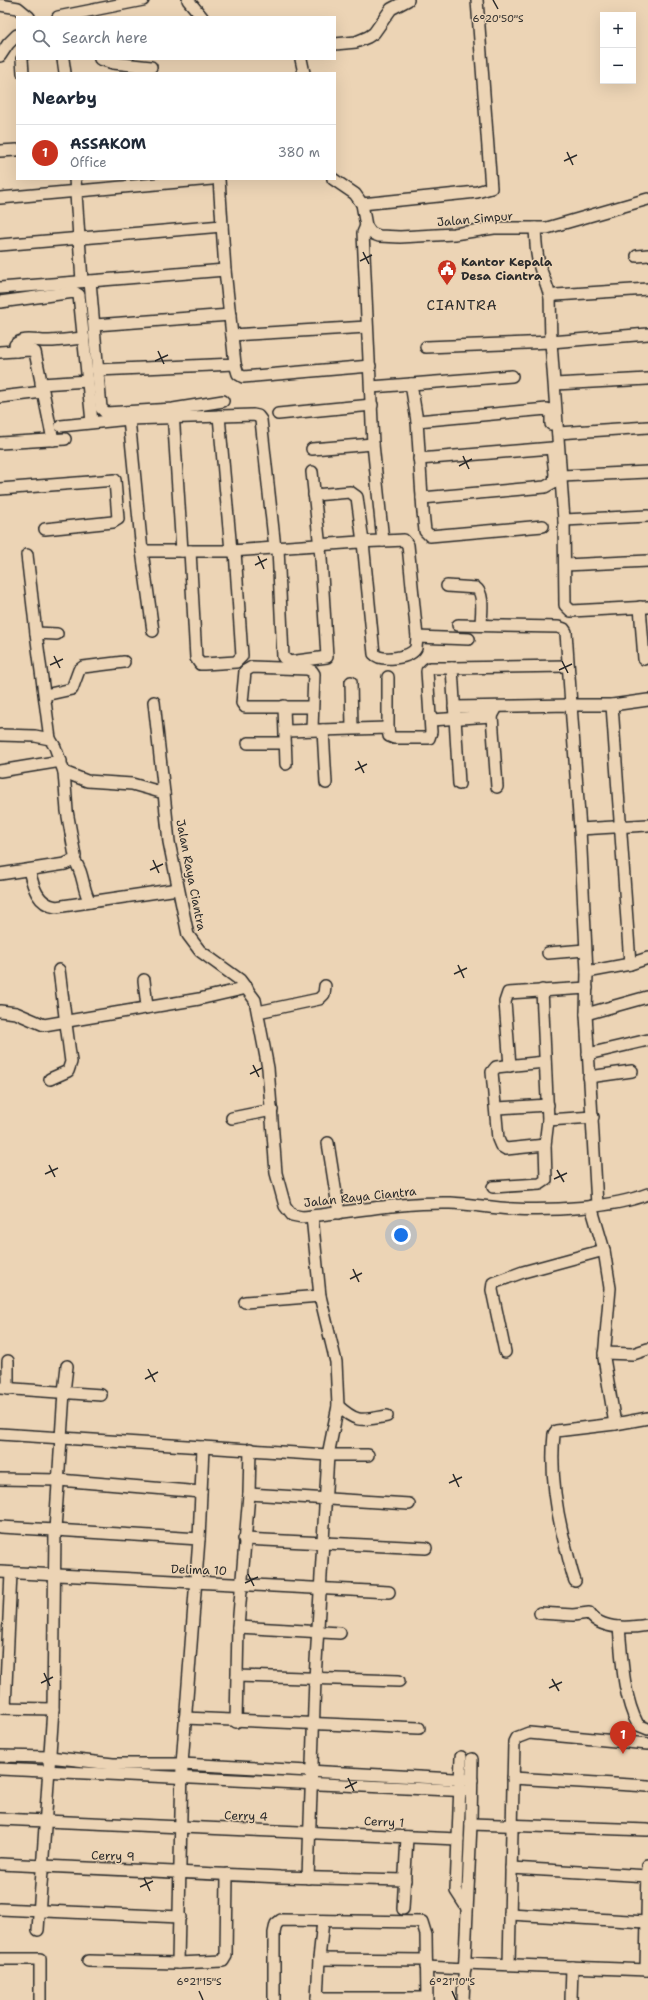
<!DOCTYPE html>
<meta charset="utf-8">
<style>
:root{--surface:#fff;--page:#f6f6f7;--text:#1f2937;--muted:#747a83;--line:#e0e1e3;--accent:#c8321e}
body{margin:0;font-family:"Shantell Sans",sans-serif;background:var(--page);color:var(--text)}
.controls{position:absolute;right:12px;top:12px;display:grid;overflow:hidden;border-radius:0px;box-shadow:0 4px 16px #0002}
.controls button{width:36px;height:36px;display:grid;place-items:center;padding:0;border:0;border-bottom:1px solid var(--line);background:var(--surface);color:var(--text);font:20px sans-serif}
.you{position:absolute;left:401px;top:1235px;width:14px;height:14px;margin:-10px;border:3px solid #fff;border-radius:50%;background:#1a73e8;box-shadow:0 0 0 6px #1a73e833}
.badge{display:grid;place-items:center;width:26px;height:26px;border-radius:50%;background:var(--accent);color:#fff;font-size:13px;font-weight:700}
.pin{position:absolute;translate:-50% -33px;filter:drop-shadow(0 1px 2px #0008)}
.pin::after{content:'';position:absolute;top:21px;width:14px;height:12px;background:inherit;clip-path:polygon(0 0,100% 0,50% 100%)}
.list{margin:0;padding:0;list-style:none}
h2{display:flex;justify-content:space-between;align-items:center;height:52px;margin:0;padding:0 16px;font-size:17px}
h2 small{font-size:13px;font-weight:400;color:var(--muted)}
.list li{display:grid;grid-template-columns:26px 1fr auto;gap:12px;align-items:center;box-sizing:border-box;height:56px;padding:0 16px;border-top:1px solid var(--line)}
.list b{display:block;font-size:15px;white-space:nowrap}
.list p{margin:0;font-size:13px;white-space:nowrap;color:var(--muted)}
.list em{font-size:13px;font-style:normal;color:var(--muted)}
.icon{flex:none;width:22px;height:22px;fill:none;stroke:currentColor;stroke-width:2;stroke-linecap:round;stroke-linejoin:round}
.map{position:relative;flex:none;width:648px;height:2000px;overflow:hidden}
.search{position:absolute;background:var(--surface);box-shadow:0 4px 16px #0002;left:16px;top:16px;width:320px;height:44px;display:flex;align-items:center;gap:10px;box-sizing:border-box;padding:0 14px;border-radius:0px;color:var(--muted);font-size:15px}
.panel{position:absolute;background:var(--surface);box-shadow:0 4px 16px #0002;left:16px;top:72px;width:320px;height:108px;border-radius:0px}
.map>svg:first-child{display:block}
</style>
<div class="map">
<svg width="648" height="2000" viewBox="0 0 648 2000">
<rect width="100%" height="100%" fill="#ecd4b5"/>
<filter id="ink" filterUnits="userSpaceOnUse"><feTurbulence type="fractalNoise" baseFrequency=".025" numOctaves="2"/><feDisplacementMap in="SourceGraphic" scale="8" xChannelSelector="R" yChannelSelector="G"/><feConvolveMatrix kernelMatrix="1 2 1 2 8 2 1 2 1" color-interpolation-filters="sRGB"/></filter>
<g filter="url(#ink)">
<g fill="none" stroke-linecap="round" stroke-linejoin="round">
<defs>
<g id="street">
<path d="M 188,0 L 202,17"/>
<path d="M 0,5 L 18,8 L 29,17"/>
<path d="M 58,17 L 143,0"/>
<path d="M 335,44 L 356,42 L 368,37 L 374,33 L 391,9 L 408,0"/>
<path d="M 0,56 L 8,44 L 17,35"/>
<path d="M 22,59 L 23,73"/>
<path d="M 63,59 L 65,73"/>
<path d="M 100,59 L 113,63 L 151,67"/>
<path d="M 301,59 L 304,73"/>
<path d="M 0,151 L 17,150"/>
<path d="M 75,179 L 82,281"/>
<path d="M 333,179 L 355,194 L 362,204 L 366,226 L 371,233 L 379,236 L 400,237 L 454,234 L 494,228 L 547,228 L 648,199"/>
<path d="M 0,198 L 212,179"/>
<path d="M 362,204 L 477,192 L 491,188 L 477,0"/>
<path d="M 366,226 L 363,233 L 373,444 L 383,541"/>
<path d="M 535,228 C 536,243 536,259 542,273 C 545,281 548,288 550,297"/>
<path d="M 0,245 L 222,226"/>
<path d="M 637,256 L 648,255"/>
<path d="M 90,281 L 225,270"/>
<path d="M 0,288 L 90,281 L 101,408 L 106,413 L 173,409 L 223,401"/>
<path d="M 648,289 L 556,295 L 550,297 L 551,342 L 564,520 L 565,605 L 571,611 L 648,607"/>
<path d="M 0,302 L 74,292 L 79,295 L 92,422"/>
<path d="M 95,325 L 230,315"/>
<path d="M 232,335 L 367,327"/>
<path d="M 426,347 L 551,342 L 648,334"/>
<path d="M 16,351 L 15,345 C 23,336 39,342 49,341 C 60,341 72,339 84,338"/>
<path d="M 0,352 L 30,350 L 35,352 L 53,440"/>
<path d="M 235,364 L 238,374 L 243,377 L 370,366"/>
<path d="M 97,370 L 235,364 L 225,270 L 219,179"/>
<path d="M 41,384 L 88,381"/>
<path d="M 411,384 L 512,376"/>
<path d="M 555,384 L 648,379"/>
<path d="M 371,387 L 411,384 L 417,421 L 423,512 L 425,531 L 430,536 L 543,526"/>
<path d="M 0,397 L 43,392"/>
<path d="M 173,412 L 182,551"/>
<path d="M 278,414 L 372,405"/>
<path d="M 219,416 L 231,551"/>
<path d="M 129,419 L 142,551 L 153,631"/>
<path d="M 417,421 L 547,409 L 551,414 L 551,424"/>
<path d="M 61,426 L 129,419 L 253,415 L 258,416 L 261,420 L 275,548"/>
<path d="M 558,433 L 648,427"/>
<path d="M 0,443 L 65,439"/>
<path d="M 312,449 L 373,444"/>
<path d="M 419,459 L 552,448 L 555,474 L 554,482 L 545,487 L 422,498"/>
<path d="M 561,476 L 648,472"/>
<path d="M 0,489 L 115,480 L 118,519 L 113,522 L 45,529"/>
<path d="M 564,520 L 648,516"/>
<path d="M 278,548 L 283,657 L 289,662 L 327,657 L 321,558 L 312,472"/>
<path d="M 142,551 L 231,551 L 359,542 C 374,541 389,541 404,540 L 408,545 L 417,637 L 416,648 C 411,658 381,662 374,654 L 363,542 L 357,497 L 350,492 L 314,495"/>
<path d="M 190,551 L 196,658 L 200,664 L 204,664 L 236,662 L 242,656 L 235,551"/>
<path d="M 27,555 L 36,633"/>
<path d="M 565,565 L 648,561"/>
<path d="M 447,586 L 476,588 C 485,594 481,615 481,625"/>
<path d="M 640,607 L 644,659"/>
<path d="M 458,625 L 558,627 L 564,629 L 566,632 L 571,705 L 612,705 L 648,700"/>
<path d="M 417,637 L 469,639"/>
<path d="M 388,677 L 388,728"/>
<path d="M 351,682 L 352,728"/>
<path d="M 45,695 L 72,689 L 79,670 L 83,667 L 124,662"/>
<path d="M 154,702 L 164,793"/>
<path d="M 612,705 L 630,964"/>
<path d="M 284,706 L 286,764"/>
<path d="M 312,707 L 245,707 L 242,703 L 245,671 L 252,667 L 307,669 L 312,671 L 314,674 L 312,729"/>
<path d="M 454,707 L 571,705 L 580,829"/>
<path d="M 492,716 L 497,787"/>
<path d="M 431,720 L 492,716 L 497,707"/>
<path d="M 323,730 L 326,783"/>
<path d="M 286,731 L 388,728 L 389,736 L 394,738 L 429,738 L 431,732 L 427,671 L 430,668 L 452,668"/>
<path d="M 0,735 L 35,736 L 50,739 L 55,747 L 64,772 L 87,781 L 132,784 L 164,793 L 169,842 L 188,935 L 200,951 L 240,980 L 255,1000 L 268,1068 L 276,1173 L 285,1206 L 292,1215 L 302,1217 C 351,1212 400,1202 450,1203 C 471,1204 492,1208 513,1209 C 553,1211 611,1208 648,1194"/>
<path d="M 50,739 L 36,633 L 57,634"/>
<path d="M 248,743 L 285,743"/>
<path d="M 0,771 L 61,761"/>
<path d="M 459,784 L 452,668 L 568,666"/>
<path d="M 74,860 C 84,872 82,889 90,902"/>
<path d="M 29,870 C 33,886 37,904 56,907 L 178,889"/>
<path d="M 0,874 L 65,864 L 74,860 L 75,856 L 67,811 L 64,772"/>
<path d="M 548,953 L 585,950"/>
<path d="M 587,972 L 630,964 L 648,958"/>
<path d="M 144,980 L 147,1007"/>
<path d="M 542,990 L 548,1120 L 593,1117"/>
<path d="M 0,1011 L 16,1013 L 44,1025 L 199,999 L 247,988"/>
<path d="M 258,1012 L 319,999 L 324,994 L 325,986"/>
<path d="M 586,1014 L 647,997"/>
<path d="M 588,1054 L 648,1040"/>
<path d="M 545,1062 L 496,1067 L 492,1072 L 498,1139 L 501,1146 L 506,1149 L 545,1145"/>
<path d="M 510,1066 L 505,1002 L 508,993 L 587,988"/>
<path d="M 589,1077 L 632,1071"/>
<path d="M 50,1079 L 68,1071 L 71,1062 L 59,970"/>
<path d="M 497,1108 L 548,1105"/>
<path d="M 232,1118 L 272,1110"/>
<path d="M 328,1143 L 339,1213"/>
<path d="M 493,1187 L 540,1184 L 546,1180 L 545,1145 L 548,1120"/>
<path d="M 597,1205 L 586,1014 L 587,972 L 580,829 L 648,825"/>
<path d="M 591,1206 L 604,1250 L 610,1288 L 604,1358 L 615,1424 L 648,1418"/>
<path d="M 245,1302 L 320,1296"/>
<path d="M 505,1352 L 492,1290 L 493,1283 L 523,1272 L 604,1250"/>
<path d="M 604,1353 L 633,1354 L 648,1349"/>
<path d="M 67,1366 L 64,1392 L 55,1530 L 199,1539 L 182,1764 L 178,1963"/>
<path d="M 0,1388 L 101,1395"/>
<path d="M 8,1389 L 8,1361"/>
<path d="M 338,1406 C 358,1424 362,1420 387,1416"/>
<path d="M 0,1434 L 328,1455 L 368,1455"/>
<path d="M 0,1479 L 59,1480 L 201,1492"/>
<path d="M 249,1494 L 409,1504"/>
<path d="M 0,1527 L 55,1530 L 53,1709 L 38,1930"/>
<path d="M 199,1539 L 203,1447"/>
<path d="M 244,1539 L 426,1548"/>
<path d="M 0,1572 L 389,1592"/>
<path d="M 575,1581 C 571,1571 569,1559 566,1548 C 556,1511 550,1473 554,1434 L 556,1431 L 615,1424"/>
<path d="M 540,1613 L 573,1615 L 589,1613 C 601,1631 630,1628 648,1625"/>
<path d="M 238,1627 L 340,1633"/>
<path d="M 619,1627 C 622,1660 623,1696 638,1725 L 648,1729"/>
<path d="M 237,1676 L 399,1681"/>
<path d="M 0,1708 L 53,1709"/>
<path d="M 5,1708 L 11,1573"/>
<path d="M 185,1718 L 419,1728"/>
<path d="M 236,1722 L 238,1627 L 249,1494 L 250,1449"/>
<path d="M 0,1756 L 49,1757 L 113,1764 L 182,1764 L 472,1780"/>
<path d="M 461,1757 L 456,1891 L 467,1908"/>
<path d="M 0,1769 L 471,1791"/>
<path d="M 513,1778 L 648,1786"/>
<path d="M 0,1819 L 458,1839"/>
<path d="M 471,1824 L 648,1830"/>
<path d="M 0,1864 L 280,1877 L 405,1880"/>
<path d="M 511,1868 L 648,1876"/>
<path d="M 308,1878 L 315,1679 L 328,1455 L 338,1406 L 336,1362 L 320,1296 L 312,1216"/>
<path d="M 0,1909 L 180,1917"/>
<path d="M 403,1909 L 407,1837"/>
<path d="M 510,1914 L 646,1922"/>
<path d="M 0,1959 L 40,1959 L 40,2000"/>
<path d="M 319,1959 L 426,1960"/>
<path d="M 88,1961 L 178,1963 L 223,1961 L 226,1956 L 227,1874"/>
<path d="M 465,1963 L 648,1970"/>
<path d="M 509,1964 L 514,1742 L 516,1738 L 529,1733 L 648,1744"/>
<path d="M 426,1967 L 465,1969"/>
<path d="M 646,1970 L 648,1865"/>
<path d="M 317,1998 L 426,1998"/>
<path d="M 274,2000 L 274,1933 L 276,1924 L 281,1920 L 422,1922 L 426,1935 L 427,2000"/>
<path d="M 317,2000 L 319,1959 L 323,1921"/>
<path d="M 463,2000 L 471,1824 L 472,1759"/>
<path d="M 571,2000 L 572,1967"/>
</g>
</defs>
<!-- street casing -->
<use href="#street" stroke="#2b2b2b" stroke-width="14"/>
<!-- street -->
<use href="#street" stroke="#ecd4b5" stroke-width="11"/>
</g>
</g>
<!-- ticks -->
<path fill="none" stroke="#2b2b2b" stroke-width="1.5" d="M 493,0 L 498,9M 567,152 L 573,165M 564,161 L 577,155M 363,252 L 369,264M 360,261 L 372,255M 158,351 L 164,364M 155,361 L 168,355M 463,456 L 469,469M 459,466 L 472,459M 258,556 L 264,569M 255,565 L 267,559M 54,656 L 60,668M 562,661 L 568,673M 50,665 L 63,659M 559,670 L 572,664M 358,761 L 364,773M 355,770 L 367,764M 153,860 L 159,873M 150,870 L 163,864M 458,965 L 464,978M 454,974 L 467,968M 253,1065 L 259,1077M 250,1074 L 262,1068M 49,1165 L 55,1177M 557,1170 L 564,1182M 45,1174 L 58,1168M 554,1179 L 567,1173M 353,1269 L 359,1282M 350,1279 L 362,1273M 148,1369 L 155,1382M 145,1379 L 158,1372M 453,1474 L 459,1487M 449,1483 L 462,1477M 248,1574 L 254,1586M 245,1583 L 258,1577M 44,1673 L 50,1686M 552,1679 L 559,1691M 41,1683 L 53,1677M 549,1688 L 562,1682M 348,1778 L 354,1791M 345,1788 L 357,1782M 144,1878 L 150,1891M 140,1887 L 153,1881M 199,1991 L 203,2000M 452,1991 L 456,2000"/>
<!-- icons -->
<defs>
<symbol id="civic-pin" viewBox="-11 -11 22 30"><path d="M0 17L-7.5 6A9.5 9.5 0 1 1 7.5 6Z" fill="#c8321e" stroke="#ecd4b5"/><path d="M-.6-6.5H3V-4.5H.6V-3L4-1V1h2V6H-6V1h2V-1L-.6-3ZM-1.2 2.5V6h2.4V2.5Z" fill="#fff"/></symbol>
</defs>
<g fill-rule="evenodd">
<use href="#civic-pin" x="436" y="258" width="22" height="30"/>
</g>
<g text-anchor="middle" stroke-width="3" stroke-linejoin="round" paint-order="stroke">
<!-- street labels -->
<g font-size="12" fill="#2b2b2b" stroke="#ecd4b5">
<text transform="translate(475 219) rotate(-5)" y="4">Jalan Simpur</text>
<text transform="translate(191 875) rotate(79)" y="4">Jalan Raya Ciantra</text>
<text transform="translate(360 1197) rotate(-6)" y="4">Jalan Raya Ciantra</text>
<text transform="translate(199 1570) rotate(2)" y="4">Delima 10</text>
<text transform="translate(246 1816) rotate(2)" y="4">Cerry 4</text>
<text transform="translate(384 1822) rotate(3)" y="4">Cerry 1</text>
<text transform="translate(113 1856) rotate(2)" y="4">Cerry 9</text>
</g>
<!-- poi labels -->
<g font-size="12" font-weight="bold" fill="#2b2b2b" stroke="#ecd4b5" text-anchor="start">
<text x="461" y="266">Kantor Kepala<tspan x="461" dy="14">Desa Ciantra</tspan></text>
</g>
<!-- quarter labels -->
<g font-size="14" letter-spacing="1" fill="#2b2b2b" stroke="#ecd4b5">
<text x="462" y="310">CIANTRA</text>
</g>
</g>
<g font-size="10" text-anchor="middle" fill="#2b2b2b" stroke="#ecd4b5" stroke-width="3" stroke-linejoin="round" paint-order="stroke">
<text x="498" y="22">6°20'50"S</text>
<text x="199" y="1985">6°21'15"S</text>
<text x="452" y="1985">6°21'10"S</text>
</g>
</svg>
<div class="controls">
<button>+</button>
<button>−</button>
</div>
<div class="you"></div>
<div class="pin badge" style="left:623px;top:1754px">1</div>
<div class="search"><svg class="icon" aria-label="search" viewBox="0 0 24 24"><circle cx="10" cy="10" r="6"/><path d="M15 15l6 6"/></svg>Search here</div>
<section class="panel">
<h2>Nearby<small></small></h2>
<ul class="list">
<li><span class="badge">1</span><div><b>ASSAKOM</b><p>Office</p></div><em>380 m</em></li>
</ul>
</section>
</div>
